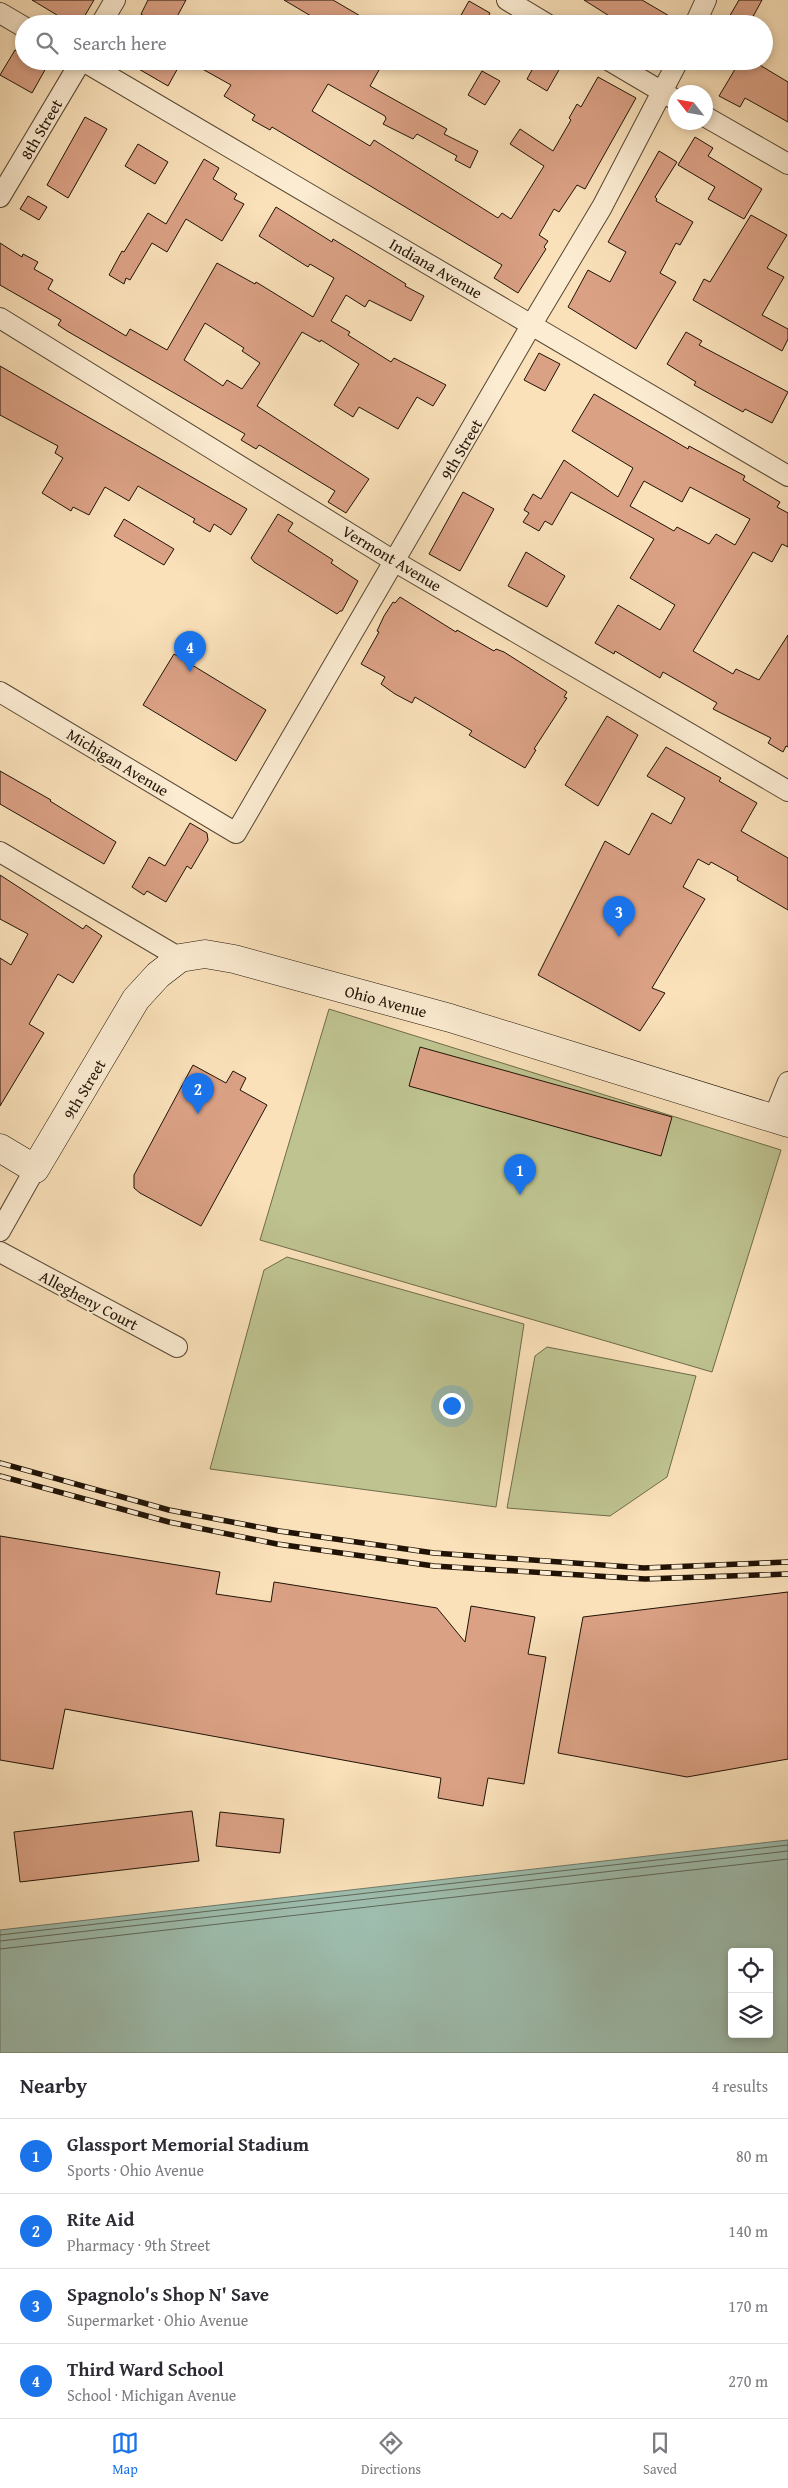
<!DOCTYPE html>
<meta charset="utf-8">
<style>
:root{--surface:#fff;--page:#f7f7f7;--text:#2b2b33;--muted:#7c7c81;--line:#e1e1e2;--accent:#1a73e8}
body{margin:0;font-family:"Gentium Book Plus",serif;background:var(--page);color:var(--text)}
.controls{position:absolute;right:15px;bottom:15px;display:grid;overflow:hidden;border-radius:5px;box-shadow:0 2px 8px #0003}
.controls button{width:45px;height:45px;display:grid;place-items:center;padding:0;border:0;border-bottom:1px solid var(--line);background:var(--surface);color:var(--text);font:25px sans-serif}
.compass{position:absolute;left:668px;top:85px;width:45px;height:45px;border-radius:50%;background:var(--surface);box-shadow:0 2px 8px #0003;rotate:301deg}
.you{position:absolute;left:451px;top:1405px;width:18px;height:18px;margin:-12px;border:4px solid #fff;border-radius:50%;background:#1a73e8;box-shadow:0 0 0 8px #1a73e833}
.badge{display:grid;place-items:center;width:32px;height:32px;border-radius:50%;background:var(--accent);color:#fff;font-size:16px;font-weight:700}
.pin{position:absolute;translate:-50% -41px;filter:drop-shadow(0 1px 2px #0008)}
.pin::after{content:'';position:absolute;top:26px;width:18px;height:15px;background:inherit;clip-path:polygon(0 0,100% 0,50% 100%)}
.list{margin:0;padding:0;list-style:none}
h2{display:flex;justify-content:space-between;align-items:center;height:65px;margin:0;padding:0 20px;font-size:21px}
h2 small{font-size:16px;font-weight:400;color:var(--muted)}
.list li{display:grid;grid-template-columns:32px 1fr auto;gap:15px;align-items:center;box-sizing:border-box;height:75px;padding:0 20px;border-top:1px solid var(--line)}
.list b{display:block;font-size:19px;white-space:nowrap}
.list p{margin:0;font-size:16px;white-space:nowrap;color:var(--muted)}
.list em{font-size:16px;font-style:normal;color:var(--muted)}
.icon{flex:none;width:28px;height:28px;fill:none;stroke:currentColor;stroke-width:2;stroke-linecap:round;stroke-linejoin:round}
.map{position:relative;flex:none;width:788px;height:2053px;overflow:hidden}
.search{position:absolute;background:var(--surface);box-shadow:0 2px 8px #0003;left:15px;right:15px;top:15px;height:55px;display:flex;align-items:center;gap:12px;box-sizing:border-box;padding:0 18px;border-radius:28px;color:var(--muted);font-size:19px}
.sheet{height:365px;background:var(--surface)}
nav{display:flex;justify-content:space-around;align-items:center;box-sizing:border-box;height:70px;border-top:1px solid var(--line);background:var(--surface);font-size:14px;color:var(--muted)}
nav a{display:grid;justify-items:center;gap:2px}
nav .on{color:var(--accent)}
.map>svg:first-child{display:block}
</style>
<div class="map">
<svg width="788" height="2053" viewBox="0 0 788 2053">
<rect width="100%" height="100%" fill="#fae1ba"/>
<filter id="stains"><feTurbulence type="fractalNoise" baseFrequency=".004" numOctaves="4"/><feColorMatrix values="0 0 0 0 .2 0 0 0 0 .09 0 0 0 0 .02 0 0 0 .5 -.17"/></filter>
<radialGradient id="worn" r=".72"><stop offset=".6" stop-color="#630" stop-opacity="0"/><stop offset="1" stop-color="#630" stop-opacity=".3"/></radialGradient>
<!-- garden -->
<g fill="#bec390" stroke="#6f6b4b">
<path d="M 329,1009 L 781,1150 L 712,1372 L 260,1240 Z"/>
<path d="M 287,1257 L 524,1324 L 496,1507 L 210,1469 L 264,1270 Z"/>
<path d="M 547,1347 L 696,1376 L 667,1477 L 610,1516 L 507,1508 L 535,1356 Z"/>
</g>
<!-- water -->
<path fill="#9ebeaf" stroke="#6c7a6b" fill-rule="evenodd" d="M 788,1840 L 788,2053 L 0,2053 L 0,1930 ZM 732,1952 L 769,1952 L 769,2034 L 732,2034 Z"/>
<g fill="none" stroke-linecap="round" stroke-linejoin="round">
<!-- shore -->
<g stroke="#5f685a" stroke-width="1">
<path d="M 0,1935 L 788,1845"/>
<path d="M 0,1941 L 788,1851"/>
<path d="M 0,1949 L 788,1859"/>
</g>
</g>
<!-- building -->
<g fill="#dba185" stroke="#201306" fill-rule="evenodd">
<path d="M 32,0 L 94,0 L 80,24 L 53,24 L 57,15 Z"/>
<path d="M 148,0 L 186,0 L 173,24 L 140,24 L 144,16 L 141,14 Z"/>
<path d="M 284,0 L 333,0 L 374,24 L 313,24 L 316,19 Z"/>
<path d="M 584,0 L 642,0 L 683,24 L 622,24 Z"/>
<path d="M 739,0 L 762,0 L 749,24 L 725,24 Z"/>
<path d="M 469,1 L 490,13 L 484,24 L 456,24 Z"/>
<path d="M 15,50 L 24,55 L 24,61 L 34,61 L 46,68 L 32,93 L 0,75 Z"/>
<path d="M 125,61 L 170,61 L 179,66 L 168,86 Z"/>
<path d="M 188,61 L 384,61 L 370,86 L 447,129 L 444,134 L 478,151 L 470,168 L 455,160 L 457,156 L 417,134 L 413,139 L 383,124 L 386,119 L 385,116 L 328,84 L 312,111 L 370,146 L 374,140 L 498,218 L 502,213 L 511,219 L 544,166 L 510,144 L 520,129 L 553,151 L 571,120 L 569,118 L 577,104 L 581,107 L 598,77 L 636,98 L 585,189 L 577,185 L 559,212 L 554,209 L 539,235 L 548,241 L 544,247 L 546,249 L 518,293 L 494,278 L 502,265 L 272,127 L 270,130 L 252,120 L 255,115 L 224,96 L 231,85 Z"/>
<path d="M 537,61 L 564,61 L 547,91 L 527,79 Z"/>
<path d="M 740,61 L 753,61 L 788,82 L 788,122 L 745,98 L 740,107 L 719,96 Z"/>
<path d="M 482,71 L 500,81 L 485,105 L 468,95 Z"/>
<path d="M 85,117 L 107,129 L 68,198 L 47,185 Z"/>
<path d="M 695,137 L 713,148 L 708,156 L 762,189 L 744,219 L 708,199 L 715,187 L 678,165 Z"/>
<path d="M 138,144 L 168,162 L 155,184 L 125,166 Z"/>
<path d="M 659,151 L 677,162 L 655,197 L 657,199 L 656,201 L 693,222 L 680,245 L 676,243 L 660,273 L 676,282 L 636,349 L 568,307 L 588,270 L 610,282 L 626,252 L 608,242 Z"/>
<path d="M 204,159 L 219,168 L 213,179 L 237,194 L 234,199 L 244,204 L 222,241 L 186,219 L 167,252 L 152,243 L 130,280 L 126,278 L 124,284 L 109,275 L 122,251 L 124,252 L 148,213 L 166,224 Z"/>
<path d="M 28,196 L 47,207 L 39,220 L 20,209 Z"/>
<path d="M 276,207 L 332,242 L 333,239 L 351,250 L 406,284 L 405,286 L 424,296 L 411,321 L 369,300 L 365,307 L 346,295 L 331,321 L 350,332 L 348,335 L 391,362 L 394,358 L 446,385 L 433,406 L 417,397 L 398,429 L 359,407 L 353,417 L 334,405 L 359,364 L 321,340 L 320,342 L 302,332 L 257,406 L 369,479 L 346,513 L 328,502 L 335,491 L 261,446 L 259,445 L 256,449 L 241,440 L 245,434 L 67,331 L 58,325 L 61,320 L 0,285 L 0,243 L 22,257 L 23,254 L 38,262 L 34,269 L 53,280 L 48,289 L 126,336 L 130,329 L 167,350 L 217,263 L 255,284 L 256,282 L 313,317 L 334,278 L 310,264 L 308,267 L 259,236 ZM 205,323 L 244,348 L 242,351 L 260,363 L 242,389 L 227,380 L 223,386 L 184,360 Z"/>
<path d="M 751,215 L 787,235 L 767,268 L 784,277 L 762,315 L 788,329 L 788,339 L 782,351 L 693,300 L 704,279 L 710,282 Z"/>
<path d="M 686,332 L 702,341 L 699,345 L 788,392 L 772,423 L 745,409 L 743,412 L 730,405 L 694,385 L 696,382 L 667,364 Z"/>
<path d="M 539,353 L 560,364 L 545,391 L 524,380 Z"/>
<path d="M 0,366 L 247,509 L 231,535 L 214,524 L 210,532 L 193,522 L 195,519 L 138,486 L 129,501 L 105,487 L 89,515 L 73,507 L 71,511 L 42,493 L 63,458 L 55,453 L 58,446 L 0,415 Z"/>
<path d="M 594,394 L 688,449 L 689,446 L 745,476 L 743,480 L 780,502 L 777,507 L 788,513 L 788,547 L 782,544 L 772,562 L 753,552 L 693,651 L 733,674 L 736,669 L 759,680 L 788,635 L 788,747 L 786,746 L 783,752 L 768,743 L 771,738 L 713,709 L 717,703 L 663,672 L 660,678 L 615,651 L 614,654 L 595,643 L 618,605 L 660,630 L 675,605 L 630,578 L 654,539 L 571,492 L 552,525 L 545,521 L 539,531 L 523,522 L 529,513 L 524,510 L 533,494 L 541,499 L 564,460 L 618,497 L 633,468 L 572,431 ZM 644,481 L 682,502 L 690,487 L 750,519 L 735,545 L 716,534 L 709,544 L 677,527 L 674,531 L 630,506 Z"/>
<path d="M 463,492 L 494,509 L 460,571 L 429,554 Z"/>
<path d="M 278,514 L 293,523 L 288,531 L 333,560 L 331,563 L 358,581 L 342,611 L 340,611 L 337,614 L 254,562 L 251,558 Z"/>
<path d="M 124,519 L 174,549 L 164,565 L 114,536 Z"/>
<path d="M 526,552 L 565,576 L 547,607 L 508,586 Z"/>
<path d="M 400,597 L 456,632 L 457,630 L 494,651 L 496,649 L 504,652 L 567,692 L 564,697 L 567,698 L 534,749 L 536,750 L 525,768 L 469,735 L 472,731 L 415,697 L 412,703 L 395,694 L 381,684 L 385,677 L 361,664 L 379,632 L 377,631 L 384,616 L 393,602 L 395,603 Z"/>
<path d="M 174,654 L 266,710 L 236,761 L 143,705 Z"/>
<path d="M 607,716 L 638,735 L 598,806 L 565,785 Z"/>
<path d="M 666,747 L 721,778 L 719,781 L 757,803 L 741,831 L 788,858 L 788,910 L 737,880 L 738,877 L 711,862 L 709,865 L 698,859 L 683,887 L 705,899 L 652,988 L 665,993 L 640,1031 L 538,975 L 605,841 L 629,855 L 652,813 L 671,824 L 685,798 L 647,776 Z"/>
<path d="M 0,771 L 51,800 L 50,801 L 116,842 L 104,864 L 0,804 Z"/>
<path d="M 190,823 L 207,833 L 208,840 L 191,869 L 187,866 L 166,902 L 147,891 L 144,895 L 132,887 L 149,857 L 165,866 Z"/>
<path d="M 0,875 L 83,929 L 86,925 L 102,936 L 73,983 L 58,974 L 29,1024 L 44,1033 L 0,1106 L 0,958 L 11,965 L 28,934 L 0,919 Z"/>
<path d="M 420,1047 L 672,1117 L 661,1156 L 409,1086 Z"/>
<path d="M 193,1065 L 226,1083 L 233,1071 L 246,1078 L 240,1090 L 267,1105 L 201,1226 L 140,1193 L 134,1188 L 134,1175 Z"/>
<path d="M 0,1536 L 220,1572 L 216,1594 L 271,1602 L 274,1582 L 437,1608 L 465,1642 L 471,1606 L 535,1617 L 528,1654 L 546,1657 L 524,1784 L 488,1778 L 483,1806 L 438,1798 L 441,1778 L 65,1709 L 53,1769 L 0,1760 Z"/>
<path d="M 788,1592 L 788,1759 L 687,1777 L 558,1753 L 583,1617 Z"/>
<path d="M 192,1811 L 199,1861 L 20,1882 L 14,1832 Z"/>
<path d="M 220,1812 L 284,1819 L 280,1853 L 216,1846 Z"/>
</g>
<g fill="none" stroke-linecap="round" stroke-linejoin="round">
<defs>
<g id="minor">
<path d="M 507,0 L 547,24"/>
<path d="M 0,13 L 24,27"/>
<path d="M 101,24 L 115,0"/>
<path d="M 695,24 L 706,0"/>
<path d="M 83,61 L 788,476"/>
<path d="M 610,61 L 676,100"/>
<path d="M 706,117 L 788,164"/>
<path d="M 0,197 L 81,61"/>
<path d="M 0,318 L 394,561 L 788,791"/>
<path d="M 0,692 L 236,833 L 532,324 L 602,207 L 678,61"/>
<path d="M 0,852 L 180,958"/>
<path d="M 774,1117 L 788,1082"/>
<path d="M 0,1231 L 35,1169"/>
<path d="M 0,1252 L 177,1347"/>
</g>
<path id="secondary" d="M 0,1148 L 35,1169 L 136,999 L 158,975 L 180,958 L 205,954 L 234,959 L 450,1018 L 788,1123"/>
</defs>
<!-- minor casing -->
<use href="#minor" stroke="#564633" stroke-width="22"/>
<!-- secondary casing -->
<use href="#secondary" stroke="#201306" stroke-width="29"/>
<!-- minor -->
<use href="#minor" stroke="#fcecd2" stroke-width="20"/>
<!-- secondary -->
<use href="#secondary" stroke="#fcecd2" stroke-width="28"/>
<defs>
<g id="rail">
<path d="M 0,1463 L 169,1510 L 279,1531 L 434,1553 L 644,1568 L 788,1562"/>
<path d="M 0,1476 L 169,1522 L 277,1544 L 434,1566 L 645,1579 L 788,1574"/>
</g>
</defs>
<!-- rail casing -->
<use href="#rail" stroke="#201306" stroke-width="5.5"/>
<!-- rail -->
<use href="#rail" stroke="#fcecd2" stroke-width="4" stroke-dasharray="11" stroke-linecap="butt"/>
</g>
<g text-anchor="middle" stroke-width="4" stroke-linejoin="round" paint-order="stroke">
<!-- street labels -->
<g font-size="16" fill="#201306" stroke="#fcecd2">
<text transform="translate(41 129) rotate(-60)" y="6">8th Street</text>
<text transform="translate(436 268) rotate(30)" y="6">Indiana Avenue</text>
<text transform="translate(461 449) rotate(-60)" y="6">9th Street</text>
<text transform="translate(392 558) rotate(31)" y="6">Vermont Avenue</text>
<text transform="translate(118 762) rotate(31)" y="6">Michigan Avenue</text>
<text transform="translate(386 1001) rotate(15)" y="6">Ohio Avenue</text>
<text transform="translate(84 1089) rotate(-59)" y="6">9th Street</text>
<text transform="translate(89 1300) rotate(28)" y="6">Allegheny Court</text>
</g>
</g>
<rect width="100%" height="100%" filter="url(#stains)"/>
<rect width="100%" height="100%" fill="url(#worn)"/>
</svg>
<div class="controls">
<button><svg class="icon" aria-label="locate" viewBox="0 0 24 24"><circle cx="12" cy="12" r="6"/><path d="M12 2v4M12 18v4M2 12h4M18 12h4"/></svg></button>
<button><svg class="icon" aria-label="layers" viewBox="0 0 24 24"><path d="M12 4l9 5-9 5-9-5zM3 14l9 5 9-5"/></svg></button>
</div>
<svg class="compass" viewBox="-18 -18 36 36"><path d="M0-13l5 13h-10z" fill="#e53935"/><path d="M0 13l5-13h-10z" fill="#7c7c81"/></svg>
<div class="you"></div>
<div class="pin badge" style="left:520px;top:1195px">1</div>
<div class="pin badge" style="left:198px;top:1114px">2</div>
<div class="pin badge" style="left:619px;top:937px">3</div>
<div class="pin badge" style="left:190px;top:672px">4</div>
<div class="search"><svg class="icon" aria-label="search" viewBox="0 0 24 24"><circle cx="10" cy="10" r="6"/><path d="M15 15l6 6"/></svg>Search here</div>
</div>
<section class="sheet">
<h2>Nearby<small>4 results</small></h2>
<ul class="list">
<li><span class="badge">1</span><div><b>Glassport Memorial Stadium</b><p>Sports · Ohio Avenue</p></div><em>80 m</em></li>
<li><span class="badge">2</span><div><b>Rite Aid</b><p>Pharmacy · 9th Street</p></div><em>140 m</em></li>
<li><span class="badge">3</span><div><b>Spagnolo's Shop N' Save</b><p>Supermarket · Ohio Avenue</p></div><em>170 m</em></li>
<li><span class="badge">4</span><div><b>Third Ward School</b><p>School · Michigan Avenue</p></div><em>270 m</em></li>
</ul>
</section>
<nav>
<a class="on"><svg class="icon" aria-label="map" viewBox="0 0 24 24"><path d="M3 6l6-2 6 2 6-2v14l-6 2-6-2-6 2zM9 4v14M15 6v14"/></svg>Map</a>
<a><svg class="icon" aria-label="directions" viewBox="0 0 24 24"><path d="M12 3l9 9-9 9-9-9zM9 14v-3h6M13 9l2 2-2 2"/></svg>Directions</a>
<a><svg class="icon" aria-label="saved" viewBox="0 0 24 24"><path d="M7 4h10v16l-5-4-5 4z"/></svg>Saved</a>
</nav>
